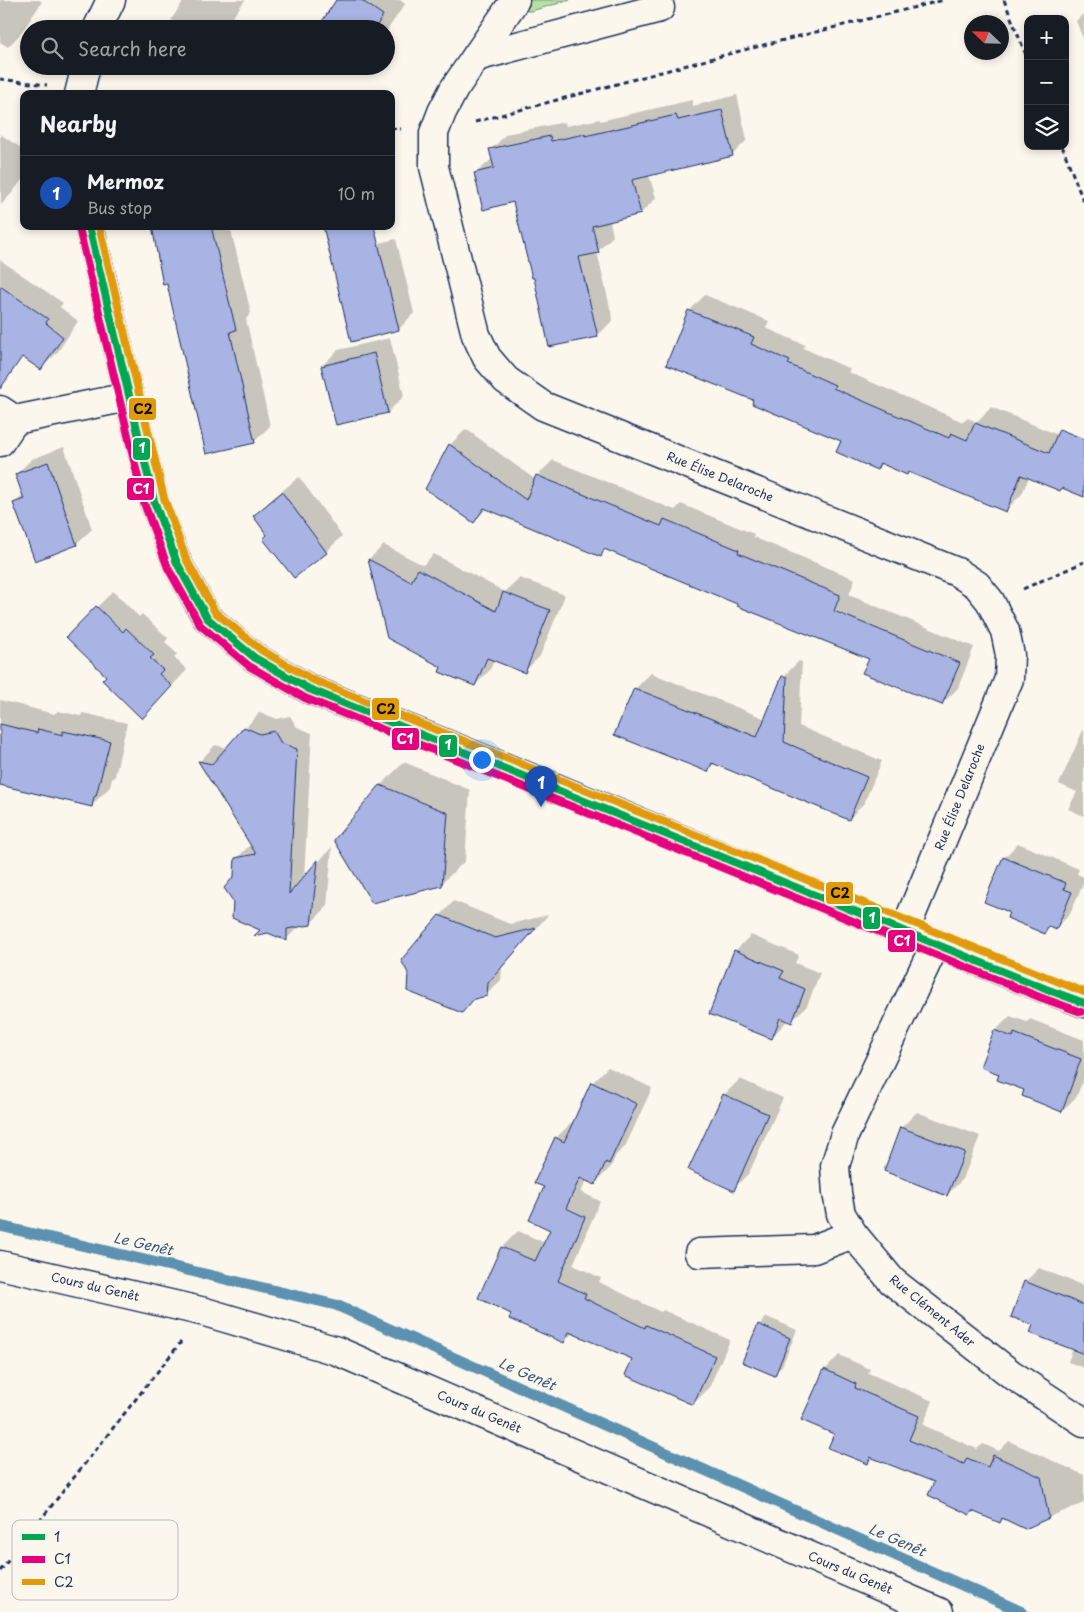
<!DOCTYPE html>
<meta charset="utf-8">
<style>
:root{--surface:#171b24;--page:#242831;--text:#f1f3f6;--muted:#9ea1a6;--line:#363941;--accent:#2563eb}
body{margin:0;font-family:"Playpen Sans",sans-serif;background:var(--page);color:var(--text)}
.controls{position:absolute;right:15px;top:15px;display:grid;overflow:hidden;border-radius:10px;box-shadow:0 2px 8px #0003}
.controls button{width:45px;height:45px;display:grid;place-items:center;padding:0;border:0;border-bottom:1px solid var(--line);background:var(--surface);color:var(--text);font:25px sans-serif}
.compass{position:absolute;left:964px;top:15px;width:45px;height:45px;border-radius:50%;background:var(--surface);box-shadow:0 2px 8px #0003;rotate:293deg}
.you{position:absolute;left:481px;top:759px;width:18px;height:18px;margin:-12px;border:4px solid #fff;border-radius:50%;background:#1a73e8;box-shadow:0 0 0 8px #1a73e833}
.badge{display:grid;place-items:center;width:32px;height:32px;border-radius:50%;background:var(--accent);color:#fff;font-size:16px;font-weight:700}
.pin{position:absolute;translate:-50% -41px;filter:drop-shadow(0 1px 2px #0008)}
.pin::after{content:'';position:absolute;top:26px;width:18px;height:15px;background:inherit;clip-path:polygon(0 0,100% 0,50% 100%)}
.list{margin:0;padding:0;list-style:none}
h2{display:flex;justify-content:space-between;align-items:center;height:65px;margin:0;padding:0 20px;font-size:21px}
h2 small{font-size:16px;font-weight:400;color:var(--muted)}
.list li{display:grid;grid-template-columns:32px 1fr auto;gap:15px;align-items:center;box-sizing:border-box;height:75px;padding:0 20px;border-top:1px solid var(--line)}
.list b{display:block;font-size:19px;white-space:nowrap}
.list p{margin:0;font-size:16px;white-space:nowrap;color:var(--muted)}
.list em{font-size:16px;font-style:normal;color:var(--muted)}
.icon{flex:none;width:28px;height:28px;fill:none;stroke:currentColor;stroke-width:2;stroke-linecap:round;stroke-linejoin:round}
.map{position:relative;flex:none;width:1084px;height:1612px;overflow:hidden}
.search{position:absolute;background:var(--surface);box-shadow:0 2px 8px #0003;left:20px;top:20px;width:375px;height:55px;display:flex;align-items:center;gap:12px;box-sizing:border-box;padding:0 18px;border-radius:28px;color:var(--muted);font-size:19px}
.panel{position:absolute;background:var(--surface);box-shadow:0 2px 8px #0003;left:20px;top:90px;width:375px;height:140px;border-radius:10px}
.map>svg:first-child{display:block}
</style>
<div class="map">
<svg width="1084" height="1612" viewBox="0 0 1084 1612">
<rect width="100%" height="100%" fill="#fbf7ec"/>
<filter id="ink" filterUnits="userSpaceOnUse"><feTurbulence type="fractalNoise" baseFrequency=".02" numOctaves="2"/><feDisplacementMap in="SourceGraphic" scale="10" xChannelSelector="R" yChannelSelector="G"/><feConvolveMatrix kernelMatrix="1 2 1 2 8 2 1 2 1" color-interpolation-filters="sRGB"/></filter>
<g filter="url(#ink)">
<!-- green -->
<path fill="#b6e19e" stroke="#68887e" d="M 527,0 L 570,0 L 531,11 L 527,11 L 525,9 Z"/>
<!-- shadow -->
<g fill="#0003">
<path d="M 0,0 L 39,0 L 42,2 L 21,33 L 8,47 L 0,42 Z"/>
<path d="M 184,0 L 245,0 L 224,29 L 185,29 L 171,20 Z"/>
<path d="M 339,0 L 400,0 L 405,4 L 386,32 L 386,29 L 319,29 Z"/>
<path d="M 1084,13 L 1084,41 L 1076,21 Z"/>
<path d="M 737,95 L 747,140 L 732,155 L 649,175 L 656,198 L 641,213 L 610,221 L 613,236 L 597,252 L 613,320 L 598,335 L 550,345 L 535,276 L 514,200 L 476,173 L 493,158 L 491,150 L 506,134 L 565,122 L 566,126 L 600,119 L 600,121 L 692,100 L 693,106 Z"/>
<path d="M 0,134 L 24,150 L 24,177 L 13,192 L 1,205 Z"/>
<path d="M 153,226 L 230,226 L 251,313 L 246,319 L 270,426 L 254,442 L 168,283 Z"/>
<path d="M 396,239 L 414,313 L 399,329 L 349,250 Z"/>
<path d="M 0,260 L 63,303 L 60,307 L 78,321 L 57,353 L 41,368 L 23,356 L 0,348 Z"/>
<path d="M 705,295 L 769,321 L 766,328 L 805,345 L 803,348 L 850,369 L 848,372 L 963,422 L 968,418 L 977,422 L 991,407 L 1082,445 L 1084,450 L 1084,495 L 1029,477 L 1022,494 L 1006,510 L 909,471 L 907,474 L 883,463 L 877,468 L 843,440 L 755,400 L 689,311 Z"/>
<path d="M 390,338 L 404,396 L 388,412 L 336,424 L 322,366 L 338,350 Z"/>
<path d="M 466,429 L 536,480 L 537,476 L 553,460 L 675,510 L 681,504 L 754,534 L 753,537 L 855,579 L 849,595 L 974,647 L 958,688 L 942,704 L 871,658 L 606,549 L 600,555 L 487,508 L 474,521 L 450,445 Z"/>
<path d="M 64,447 L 92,529 L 76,544 L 15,503 L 24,494 L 16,474 L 32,459 Z"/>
<path d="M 299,477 L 342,536 L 326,552 L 294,577 L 269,535 L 255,516 L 271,500 Z"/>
<path d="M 384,545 L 423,565 L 434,554 L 505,592 L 520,578 L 565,595 L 540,656 L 525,671 L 494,660 L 490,670 L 475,685 L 388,637 L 369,559 Z"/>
<path d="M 113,591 L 139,617 L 142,614 L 168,638 L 165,642 L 177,654 L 174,657 L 187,670 L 158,701 L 108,675 L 68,637 Z"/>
<path d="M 799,661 L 802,662 L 799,726 L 882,761 L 864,803 L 849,819 L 715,763 L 707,771 L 635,689 L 651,673 L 766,719 L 783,677 Z"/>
<path d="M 0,700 L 54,714 L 58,711 L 80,716 L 83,713 L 127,723 L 115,776 L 112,779 L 110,787 L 91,806 L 0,783 Z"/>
<path d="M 260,712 L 277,719 L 290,716 L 297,727 L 312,733 L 304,878 L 332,847 L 327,907 L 311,923 L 300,926 L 286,939 L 262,929 L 235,877 L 236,859 L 251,844 L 200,761 L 215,745 L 227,748 Z"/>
<path d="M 1084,728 L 1084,816 L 1068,809 L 1077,792 L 1059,784 Z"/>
<path d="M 404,762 L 470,790 L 465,861 L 441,884 L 381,785 Z"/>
<path d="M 1018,843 L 1079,869 L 1077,874 L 1084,877 L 1084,882 L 1070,914 L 1056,928 L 1051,926 L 1044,932 L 1011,911 L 1004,858 Z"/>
<path d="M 454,901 L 510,924 L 548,915 L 502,967 L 501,980 L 486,995 L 440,916 Z"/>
<path d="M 751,935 L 799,955 L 795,963 L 820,973 L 807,1006 L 791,1021 L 788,1020 L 772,1037 L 735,951 Z"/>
<path d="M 1010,1016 L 1027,1022 L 1030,1019 L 1084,1040 L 1084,1077 L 1077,1096 L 1062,1111 L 1001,1073 L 995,1031 Z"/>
<path d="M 608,1067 L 652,1088 L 625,1147 L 616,1155 L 611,1167 L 595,1183 L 587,1180 L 581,1192 L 600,1201 L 573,1265 L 601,1278 L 599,1282 L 661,1312 L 663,1310 L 730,1340 L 709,1388 L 693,1404 L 633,1358 L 573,1333 L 564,1341 L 513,1313 L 480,1298 L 502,1247 L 518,1231 L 545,1243 L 552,1229 L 545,1187 L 556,1138 L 572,1122 L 574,1123 L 592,1083 Z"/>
<path d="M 740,1079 L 783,1098 L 749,1173 L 733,1189 L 724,1095 Z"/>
<path d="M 917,1112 L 980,1136 L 963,1179 L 947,1195 L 901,1128 Z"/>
<path d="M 1039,1268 L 1084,1286 L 1084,1368 L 1068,1362 L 1073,1348 L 1035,1324 L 1025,1282 Z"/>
<path d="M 767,1317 L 797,1330 L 782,1366 L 774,1374 L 759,1325 Z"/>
<path d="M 839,1355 L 870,1369 L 868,1373 L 933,1401 L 923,1425 L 977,1449 L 983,1444 L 999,1451 L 1009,1441 L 1084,1475 L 1084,1503 L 1025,1527 L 1004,1518 L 1000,1522 L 973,1510 L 970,1513 L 936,1481 L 873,1457 L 867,1463 L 836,1433 L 825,1370 Z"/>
</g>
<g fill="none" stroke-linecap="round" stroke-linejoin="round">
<!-- stream -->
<path stroke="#5c91b0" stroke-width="11" d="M 0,1226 L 336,1305 L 1022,1612"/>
</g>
<!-- building -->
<g fill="#a9b4e5" stroke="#1b2f5e">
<path d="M 336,0 L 361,0 L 383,15 L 375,29 L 317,29 Z"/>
<path d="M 722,110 L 733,156 L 632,180 L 641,214 L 592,226 L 599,253 L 579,257 L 598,337 L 549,347 L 534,278 L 532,278 L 513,202 L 483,210 L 474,173 L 494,168 L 489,149 L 550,136 L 551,141 L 585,134 L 585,136 L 676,115 L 678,120 Z"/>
<path d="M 152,226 L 211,226 L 236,330 L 230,332 L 255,443 L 206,454 L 167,284 L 163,285 Z"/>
<path d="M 323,226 L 374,226 L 399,330 L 351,342 Z"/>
<path d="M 0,286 L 48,319 L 46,323 L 63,337 L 41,370 L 22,357 L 0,389 Z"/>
<path d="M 688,310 L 754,337 L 751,344 L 790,361 L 788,364 L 835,385 L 833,388 L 949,438 L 951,433 L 967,440 L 975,423 L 1049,453 L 1059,429 L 1084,439 L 1084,497 L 1062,488 L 1060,491 L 1021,475 L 1006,512 L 908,472 L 907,475 L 880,463 L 877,470 L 836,452 L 841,441 L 752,404 L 753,400 L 666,365 Z"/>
<path d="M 374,353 L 388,413 L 336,425 L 321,366 Z"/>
<path d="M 449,444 L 526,500 L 536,475 L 661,526 L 664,519 L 739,550 L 738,553 L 840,595 L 834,611 L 960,663 L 942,705 L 862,673 L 869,659 L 737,606 L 737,604 L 604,549 L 601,557 L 484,508 L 474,523 L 425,489 Z"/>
<path d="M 48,462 L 77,545 L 35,561 L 13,503 L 24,499 L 15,474 Z"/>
<path d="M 282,492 L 327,553 L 294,578 L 263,539 L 267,535 L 253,516 Z"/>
<path d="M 368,559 L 411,582 L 418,569 L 496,611 L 503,592 L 550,610 L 525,673 L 487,658 L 475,686 L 439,672 L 441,667 L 387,638 Z"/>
<path d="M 96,606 L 123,632 L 126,628 L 154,655 L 150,658 L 163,670 L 159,674 L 172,686 L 142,719 L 102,680 L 106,676 L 66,637 Z"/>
<path d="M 782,676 L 787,677 L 784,742 L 867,777 L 849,820 L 712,763 L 708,772 L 614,735 L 634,688 L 757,737 Z"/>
<path d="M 0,724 L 37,733 L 38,729 L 63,735 L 63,731 L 110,741 L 96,796 L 94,797 L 92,807 L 0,785 Z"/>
<path d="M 244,727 L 260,734 L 274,731 L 281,743 L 297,749 L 289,894 L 318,860 L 311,925 L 287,929 L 287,941 L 268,933 L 254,936 L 260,930 L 232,918 L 233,901 L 224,888 L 234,876 L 235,858 L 256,854 L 198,761 L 212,764 Z"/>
<path d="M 380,785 L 448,813 L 442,886 L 372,903 L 334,840 Z"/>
<path d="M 1003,857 L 1066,883 L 1064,889 L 1072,892 L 1056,930 L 1048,926 L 1045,934 L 1007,918 L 1009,912 L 984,902 Z"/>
<path d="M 439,915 L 495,938 L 536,928 L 488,983 L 487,996 L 474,999 L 462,1013 L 407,991 L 408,973 L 401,960 Z"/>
<path d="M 734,950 L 784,971 L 780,978 L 805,989 L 792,1023 L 780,1018 L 772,1039 L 709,1014 Z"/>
<path d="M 994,1030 L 1013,1037 L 1014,1033 L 1081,1059 L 1062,1112 L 1022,1096 L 1024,1090 L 997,1080 L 999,1074 L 980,1067 Z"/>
<path d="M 591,1082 L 637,1104 L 609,1164 L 606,1162 L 595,1185 L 580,1178 L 566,1208 L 585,1217 L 558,1281 L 586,1294 L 584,1298 L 645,1328 L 646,1325 L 715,1356 L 693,1405 L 625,1375 L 632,1359 L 569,1332 L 564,1343 L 509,1319 L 511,1314 L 478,1298 L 501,1247 L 535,1261 L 550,1230 L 529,1220 L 544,1187 L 534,1183 L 555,1137 L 564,1142 Z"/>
<path d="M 723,1094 L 768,1114 L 734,1191 L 688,1170 Z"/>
<path d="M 900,1127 L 965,1152 L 947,1196 L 884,1171 Z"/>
<path d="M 1024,1281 L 1084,1305 L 1084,1354 L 1030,1333 L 1033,1325 L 1011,1317 Z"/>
<path d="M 758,1324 L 790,1338 L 775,1376 L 742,1362 Z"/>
<path d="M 824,1369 L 856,1384 L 855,1388 L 919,1416 L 909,1440 L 964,1464 L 967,1458 L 988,1467 L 993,1455 L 1041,1477 L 1049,1518 L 1025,1529 L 1002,1518 L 1000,1523 L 972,1511 L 970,1515 L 928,1495 L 934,1482 L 870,1457 L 868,1464 L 828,1448 L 834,1434 L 801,1420 Z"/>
</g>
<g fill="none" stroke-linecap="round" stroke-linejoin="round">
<defs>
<g id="minor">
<path d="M 515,0 L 454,89 L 442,112 L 434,133 L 434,167 L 476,335 L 487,358 L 506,380 L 543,406 L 957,572 L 977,585 L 990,601 L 1005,631 L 1010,655 L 1009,679 L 905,930"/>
<path d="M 97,29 L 111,0"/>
<path d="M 476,57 L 660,8 L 658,0"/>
<path d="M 79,94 L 86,66"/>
<path d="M 89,226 L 154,501 L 177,563 L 207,618 L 255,658 L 309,689 L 548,785 L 1046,989 L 1084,1003"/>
<path d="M 0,410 L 15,420 L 128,397"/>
<path d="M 0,442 L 15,420"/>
<path d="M 936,943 L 845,1134 L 835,1166 L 837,1193 L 841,1214 L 853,1234 L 892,1281 L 1011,1374 L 1084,1422"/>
<path d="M 699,1253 L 814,1249 L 853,1234"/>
<path d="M 0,1265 L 205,1312 L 337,1351 L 939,1612"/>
</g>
</defs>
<!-- minor casing -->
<use href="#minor" stroke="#1b2f5e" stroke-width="31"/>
<!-- path -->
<g stroke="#1b2f5e" stroke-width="3" stroke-dasharray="5 4" stroke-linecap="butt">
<path d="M 1004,0 L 1028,60"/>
<path d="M 0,79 L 47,85"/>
<path d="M 475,122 L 736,52 L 944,0"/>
<path d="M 391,128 L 401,129"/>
<path d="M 1062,146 L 1084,203"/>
<path d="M 1023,589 L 1084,562"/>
<path d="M 0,1571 L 181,1342"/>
</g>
<!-- minor -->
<use href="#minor" stroke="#fbf7ec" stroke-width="28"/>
<defs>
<path id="bus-1" d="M 89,226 L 154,501 L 177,563 L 207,618 L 255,658 L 309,689 L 1046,989 L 1084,1003"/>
<path id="bus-2" d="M 79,228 L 144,503 L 168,568 L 200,625 L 249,666 L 305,698 L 1042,998 L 1081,1012"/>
<path id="bus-3" d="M 99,226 L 164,498 L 186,559 L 215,612 L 261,650 L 313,680 L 1084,992"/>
</defs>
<!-- bus-1 casing -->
<use href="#bus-1" stroke="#fbf7ec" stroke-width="11"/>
<!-- bus-2 casing -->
<use href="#bus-2" stroke="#fbf7ec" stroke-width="11"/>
<!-- bus-3 casing -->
<use href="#bus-3" stroke="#fbf7ec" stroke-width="11"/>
<!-- bus-1 -->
<use href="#bus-1" stroke="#00a651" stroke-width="8"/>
<!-- bus-2 -->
<use href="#bus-2" stroke="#e5007d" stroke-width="8"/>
<!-- bus-3 -->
<use href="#bus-3" stroke="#e19a09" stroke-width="8"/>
</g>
</g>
<g text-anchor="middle" stroke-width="4" stroke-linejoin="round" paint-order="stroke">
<!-- street labels -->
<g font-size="12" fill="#1b2f5e" stroke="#fbf7ec">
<text transform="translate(720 477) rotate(22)" y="4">Rue Élise Delaroche</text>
<text transform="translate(960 797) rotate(-68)" y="4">Rue Élise Delaroche</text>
<text transform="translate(95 1287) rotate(13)" y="4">Cours du Genêt</text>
<text transform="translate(932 1311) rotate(39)" y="4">Rue Clément Ader</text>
<text transform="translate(479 1412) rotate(23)" y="4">Cours du Genêt</text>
<text transform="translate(850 1573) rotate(23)" y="4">Cours du Genêt</text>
</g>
<!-- water labels -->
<g font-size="14" font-style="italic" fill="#365880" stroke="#fbf7ec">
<text transform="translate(143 1244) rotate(13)" y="5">Le Genêt</text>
<text transform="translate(527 1374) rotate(24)" y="5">Le Genêt</text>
<text transform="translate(897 1540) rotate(24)" y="5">Le Genêt</text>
</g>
</g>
<!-- legend -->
<rect x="12" y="1520" width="166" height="80" rx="8" fill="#fbf7ec" stroke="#b8bbc1" stroke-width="1"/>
<rect x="22" y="1534" width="23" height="6" fill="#00a651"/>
<rect x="22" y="1556" width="23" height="7" fill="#e5007d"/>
<rect x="22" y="1579" width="23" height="6" fill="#e19a09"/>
<g font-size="14" fill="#1b2f5e">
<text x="54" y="1542">1</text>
<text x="54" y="1564">C1</text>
<text x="54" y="1587">C2</text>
</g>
<g stroke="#fbf7ec" stroke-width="2">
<rect x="128" y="397" width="29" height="24" rx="5" fill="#e19a09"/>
<rect x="132" y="437" width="19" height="24" rx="5" fill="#00a651"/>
<rect x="126" y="477" width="29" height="24" rx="5" fill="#e5007d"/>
<rect x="371" y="697" width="29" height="24" rx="5" fill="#e19a09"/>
<rect x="391" y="727" width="29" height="24" rx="5" fill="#e5007d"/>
<rect x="438" y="734" width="20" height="24" rx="5" fill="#00a651"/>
<rect x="825" y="881" width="29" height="24" rx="5" fill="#e19a09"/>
<rect x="862" y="906" width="19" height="24" rx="5" fill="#00a651"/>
<rect x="887" y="929" width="29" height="24" rx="5" fill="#e5007d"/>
</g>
<g font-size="14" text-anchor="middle" font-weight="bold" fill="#fff">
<text x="142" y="453">1</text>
<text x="141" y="494">C1</text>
<text x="405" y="744">C1</text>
<text x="448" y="750">1</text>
<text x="872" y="923">1</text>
<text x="902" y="946">C1</text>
</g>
<g font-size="14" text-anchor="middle" font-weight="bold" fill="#111">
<text x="143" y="414">C2</text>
<text x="386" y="714">C2</text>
<text x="840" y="898">C2</text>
</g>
</svg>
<div class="controls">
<button>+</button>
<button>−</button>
<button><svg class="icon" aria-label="layers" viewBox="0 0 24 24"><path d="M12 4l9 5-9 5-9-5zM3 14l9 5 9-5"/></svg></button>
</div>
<svg class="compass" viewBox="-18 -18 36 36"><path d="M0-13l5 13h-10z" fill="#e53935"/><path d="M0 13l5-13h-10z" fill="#9ea1a6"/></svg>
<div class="you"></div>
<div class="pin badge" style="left:541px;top:807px;background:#1a4fb4">1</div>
<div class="search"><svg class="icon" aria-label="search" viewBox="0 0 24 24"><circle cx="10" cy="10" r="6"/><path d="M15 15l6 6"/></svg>Search here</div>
<section class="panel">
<h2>Nearby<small></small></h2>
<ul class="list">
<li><span class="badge" style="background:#1a4fb4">1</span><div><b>Mermoz</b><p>Bus stop</p></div><em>10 m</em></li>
</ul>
</section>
</div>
